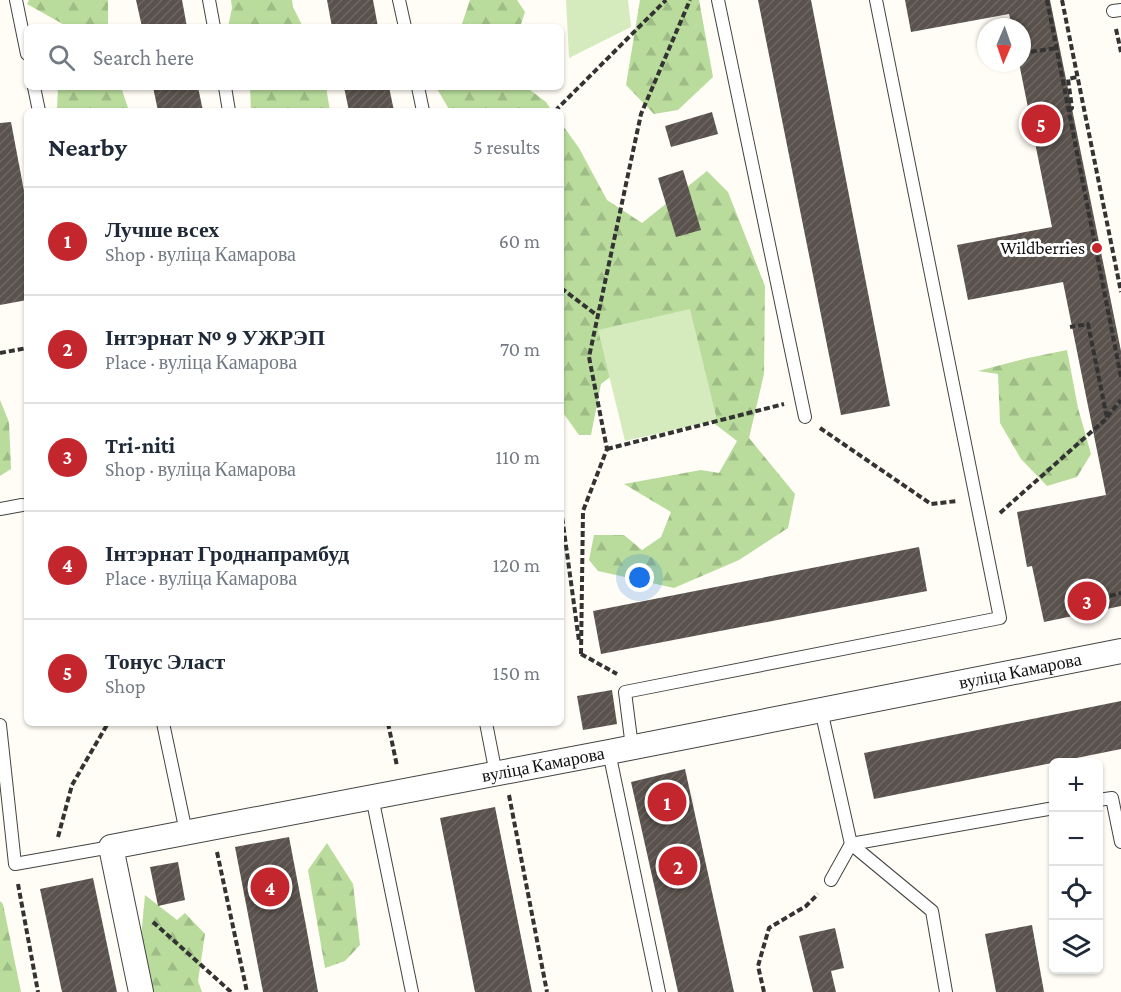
<!DOCTYPE html>
<meta charset="utf-8">
<style>
:root{--surface:#fff;--page:#f2f2f3;--text:#1f2937;--muted:#747a83;--line:#e0e1e3;--accent:#c4262e}
body{margin:0;font-family:"Crimson Pro",serif;background:var(--page);color:var(--text)}
.controls{position:absolute;right:18px;bottom:18px;display:grid;overflow:hidden;border-radius:9px;box-shadow:0 2px 4px #0004}
.controls button{width:54px;height:54px;display:grid;place-items:center;padding:0;border:0;border-bottom:2px solid var(--line);background:var(--surface);color:var(--text);font:30px sans-serif}
.compass{position:absolute;left:977px;top:18px;width:54px;height:54px;border-radius:50%;background:var(--surface);box-shadow:0 2px 4px #0004;rotate:182deg}
.you{position:absolute;left:640px;top:578px;width:21px;height:21px;margin:-15px;border:4px solid #fff;border-radius:50%;background:#1a73e8;box-shadow:0 0 0 9px #1a73e833}
.badge{display:grid;place-items:center;width:39px;height:39px;border-radius:50%;background:var(--accent);color:#fff;font-size:20px;font-weight:700}
.pin{position:absolute;translate:-50% -50%;border:3px solid #fff;box-shadow:0 2px 6px #0006}
.list{margin:0;padding:0;list-style:none}
h2{display:flex;justify-content:space-between;align-items:center;height:78px;margin:0;padding:0 24px;font-size:26px}
h2 small{font-size:20px;font-weight:400;color:var(--muted)}
.list li{display:grid;grid-template-columns:39px 1fr auto;gap:18px;align-items:center;box-sizing:border-box;height:108px;padding:0 24px;border-top:2px solid var(--line)}
.list b{display:block;font-size:22px;white-space:nowrap}
.list p{margin:0;font-size:20px;white-space:nowrap;color:var(--muted)}
.list em{font-size:20px;font-style:normal;color:var(--muted)}
.icon{flex:none;width:33px;height:33px;fill:none;stroke:currentColor;stroke-width:2;stroke-linecap:round;stroke-linejoin:round}
.map{position:relative;flex:none;width:1121px;height:992px;overflow:hidden}
.search{position:absolute;background:var(--surface);box-shadow:0 2px 4px #0004;left:24px;top:24px;width:540px;height:66px;display:flex;align-items:center;gap:15px;box-sizing:border-box;padding:0 21px;border-radius:9px;color:var(--muted);font-size:22px}
.panel{position:absolute;background:var(--surface);box-shadow:0 2px 4px #0004;left:24px;top:108px;width:540px;height:618px;border-radius:9px}
.map>svg:first-child{display:block}
</style>
<div class="map">
<svg width="1121" height="992" viewBox="0 0 1121 992">
<defs>
<pattern id="forest-firs" width="22" height="20" patternUnits="userSpaceOnUse" patternTransform="scale(1.5)"><rect width="22" height="20" fill="#b9dc9c"/><path d="M5 1l3.5 6h-7zM16 11l3.5 6h-7z" fill="#9ebc85"/></pattern>
<pattern id="building-hatch" width="6" height="6" patternUnits="userSpaceOnUse" patternTransform="scale(1.5)"><rect width="6" height="6" fill="#5a524d"/><path d="M-1 1l2-2M0 6l6-6M5 7l2-2" fill="none" stroke="#6d6662"/></pattern>
</defs>
<rect width="100%" height="100%" fill="#fffdf5"/>
<!-- forest -->
<g fill="url(#forest-firs)">
<path d="M 29,0 L 108,0 L 108,27 L 68,27 L 27,4 Z"/>
<path d="M 231,0 L 292,0 L 293,7 L 303,27 L 228,27 L 232,8 Z"/>
<path d="M 470,0 L 517,0 L 525,12 L 520,27 L 461,27 Z"/>
<path d="M 640,0 L 699,0 L 713,77 L 678,110 L 654,114 L 626,85 Z"/>
<path d="M 58,87 L 121,87 L 129,111 L 57,111 Z"/>
<path d="M 250,87 L 326,87 L 330,111 L 251,111 Z"/>
<path d="M 436,87 L 526,87 L 546,102 L 552,111 L 450,111 Z"/>
<path d="M 561,123 L 579,148 L 607,200 L 642,223 L 707,171 L 728,192 L 765,286 L 764,374 L 749,438 L 795,494 L 788,528 L 739,560 L 674,588 L 598,571 L 589,560 L 594,535 L 624,535 L 642,550 L 661,537 L 671,512 L 624,484 L 701,470 L 719,473 L 737,441 L 685,401 L 638,356 L 601,384 L 591,435 L 579,435 L 561,410 Z"/>
<path d="M 1067,350 L 1078,408 L 1091,454 L 1077,477 L 1047,486 L 1021,459 L 1000,423 L 998,374 L 978,371 L 1028,358 Z"/>
<path d="M 0,400 L 9,422 L 11,469 L 0,476 Z"/>
<path d="M 327,843 L 353,884 L 360,945 L 345,961 L 325,968 L 308,870 Z"/>
<path d="M 145,895 L 177,920 L 185,913 L 205,934 L 198,981 L 202,992 L 149,992 L 141,938 Z"/>
<path d="M 0,901 L 3,904 L 21,992 L 0,992 Z"/>
</g>
<!-- park -->
<g fill="#d5ebbd">
<path d="M 566,0 L 628,0 L 631,27 L 569,58 Z"/>
<path d="M 690,309 L 717,420 L 625,441 L 598,330 Z"/>
</g>
<!-- building -->
<g fill="url(#building-hatch)">
<path d="M 136,0 L 182,0 L 187,27 L 142,27 Z"/>
<path d="M 327,0 L 373,0 L 378,27 L 332,27 Z"/>
<path d="M 758,0 L 811,0 L 890,406 L 841,415 Z"/>
<path d="M 905,0 L 1050,0 L 1121,351 L 1121,606 L 1044,622 L 1032,566 L 1027,567 L 1017,512 L 1106,495 L 1063,282 L 968,300 L 957,245 L 1052,227 L 1019,63 L 1022,63 L 1022,27 L 1012,27 L 1009,14 L 911,32 Z"/>
<path d="M 153,87 L 198,87 L 203,111 L 158,111 Z"/>
<path d="M 344,87 L 389,87 L 394,111 L 349,111 Z"/>
<path d="M 712,112 L 718,134 L 671,147 L 665,126 Z"/>
<path d="M 11,122 L 27,207 L 27,300 L 0,305 L 0,123 Z"/>
<path d="M 683,170 L 701,230 L 676,237 L 658,178 Z"/>
<path d="M 919,547 L 927,591 L 601,654 L 593,611 Z"/>
<path d="M 612,690 L 617,724 L 583,730 L 577,696 Z"/>
<path d="M 1121,701 L 1121,749 L 874,799 L 864,753 Z"/>
<path d="M 685,769 L 725,951 L 734,992 L 678,992 L 631,782 Z"/>
<path d="M 495,807 L 532,992 L 475,992 L 440,818 Z"/>
<path d="M 289,837 L 306,926 L 318,992 L 263,992 L 235,847 Z"/>
<path d="M 178,862 L 185,900 L 158,906 L 150,867 Z"/>
<path d="M 93,878 L 117,992 L 62,992 L 40,889 Z"/>
<path d="M 1032,925 L 1044,992 L 996,992 L 985,934 Z"/>
<path d="M 835,928 L 844,968 L 831,971 L 836,992 L 813,992 L 799,936 Z"/>
</g>
<g fill="none" stroke-linecap="round" stroke-linejoin="round">
<defs>
<g id="service">
<path d="M 16,0 L 27,54"/>
<path d="M 209,0 L 214,27"/>
<path d="M 399,0 L 405,27"/>
<path d="M 718,0 L 805,417"/>
<path d="M 1113,11 L 1121,10"/>
<path d="M 34,87 L 39,111"/>
<path d="M 225,87 L 229,111"/>
<path d="M 418,87 L 423,111"/>
<path d="M 0,509 L 22,505"/>
<path d="M 821,710 L 851,844 L 1054,808"/>
<path d="M 163,723 L 186,832"/>
<path d="M 486,723 L 496,774"/>
<path d="M 0,725 L 15,864 L 111,847"/>
<path d="M 632,747 L 625,692 L 1000,618 L 876,0"/>
<path d="M 609,752 L 659,992"/>
<path d="M 372,797 L 412,992"/>
<path d="M 1098,800 L 1112,798 L 1121,842"/>
<path d="M 831,880 L 851,844 L 932,911 L 946,992"/>
</g>
<g id="minor">
<path id="s1" d="M 141,992 L 111,847 L 609,752 L 1121,651"/>
</g>
</defs>
<!-- service casing -->
<use href="#service" stroke="#444" stroke-width="14"/>
<!-- minor casing -->
<use href="#minor" stroke="#444" stroke-width="26"/>
<!-- path -->
<g stroke="#333" stroke-width="4" stroke-dasharray="6 3" stroke-linecap="butt">
<path d="M 1047,0 L 1121,377"/>
<path d="M 1062,0 L 1121,292"/>
<path d="M 1116,29 L 1121,52"/>
<path d="M 1022,53 L 1057,48"/>
<path d="M 555,111 L 666,0"/>
<path d="M 1069,111 L 1072,108 L 1068,79 L 1077,77"/>
<path d="M 561,288 L 598,316"/>
<path d="M 0,353 L 27,348"/>
<path d="M 1107,417 L 1121,400"/>
<path d="M 820,428 L 931,504 L 957,501"/>
<path d="M 607,449 L 784,404"/>
<path d="M 561,509 L 579,641"/>
<path d="M 1000,513 L 1107,418 L 1088,324 L 1070,327"/>
<path d="M 1110,596 L 1121,593"/>
<path d="M 581,654 L 583,511 L 607,449 L 589,357 L 641,114 L 690,0"/>
<path d="M 581,654 L 617,674"/>
<path d="M 388,723 L 397,766"/>
<path d="M 509,795 L 547,992"/>
<path d="M 58,837 L 72,785 L 108,723"/>
<path d="M 217,852 L 247,992"/>
<path d="M 18,884 L 38,992"/>
<path d="M 153,922 L 231,992"/>
<path d="M 764,992 L 758,966 L 769,928 L 806,906 L 818,894"/>
</g>
<!-- service -->
<use href="#service" stroke="#fff" stroke-width="12"/>
<!-- minor -->
<use href="#minor" stroke="#fff" stroke-width="24"/>
</g>
<!-- markers -->
<circle fill="#c4262e" stroke="#fff" stroke-width="2" cx="1097" cy="248" r="6"/>
<g text-anchor="middle" stroke-width="6" stroke-linejoin="round" paint-order="stroke">
<!-- poi labels -->
<g font-size="18" fill="#111" stroke="#fff" text-anchor="end">
<text x="1085" y="254">Wildberries</text>
</g>
<!-- street labels -->
<g font-size="18" fill="#111" stroke="#fff">
<text dy="6" stroke="none"><textPath href="#s1" startOffset="1074">вуліца Камарова</textPath></text>
<text dy="6" stroke="none"><textPath href="#s1" startOffset="588">вуліца Камарова</textPath></text>
</g>
</g>
</svg>
<div class="controls">
<button>+</button>
<button>−</button>
<button><svg class="icon" aria-label="locate" viewBox="0 0 24 24"><circle cx="12" cy="12" r="6"/><path d="M12 2v4M12 18v4M2 12h4M18 12h4"/></svg></button>
<button><svg class="icon" aria-label="layers" viewBox="0 0 24 24"><path d="M12 4l9 5-9 5-9-5zM3 14l9 5 9-5"/></svg></button>
</div>
<svg class="compass" viewBox="-18 -18 36 36"><path d="M0-13l5 13h-10z" fill="#e53935"/><path d="M0 13l5-13h-10z" fill="#747a83"/></svg>
<div class="you"></div>
<div class="pin badge" style="left:667px;top:802px">1</div>
<div class="pin badge" style="left:678px;top:866px">2</div>
<div class="pin badge" style="left:1087px;top:601px">3</div>
<div class="pin badge" style="left:270px;top:887px">4</div>
<div class="pin badge" style="left:1041px;top:124px">5</div>
<div class="search"><svg class="icon" aria-label="search" viewBox="0 0 24 24"><circle cx="10" cy="10" r="6"/><path d="M15 15l6 6"/></svg>Search here</div>
<section class="panel">
<h2>Nearby<small>5 results</small></h2>
<ul class="list">
<li><span class="badge">1</span><div><b>Лучше всех</b><p>Shop · вуліца Камарова</p></div><em>60 m</em></li>
<li><span class="badge">2</span><div><b>Інтэрнат № 9 УЖРЭП</b><p>Place · вуліца Камарова</p></div><em>70 m</em></li>
<li><span class="badge">3</span><div><b>Tri-niti</b><p>Shop · вуліца Камарова</p></div><em>110 m</em></li>
<li><span class="badge">4</span><div><b>Інтэрнат Гроднапрамбуд</b><p>Place · вуліца Камарова</p></div><em>120 m</em></li>
<li><span class="badge">5</span><div><b>Тонус Эласт</b><p>Shop</p></div><em>150 m</em></li>
</ul>
</section>
</div>
